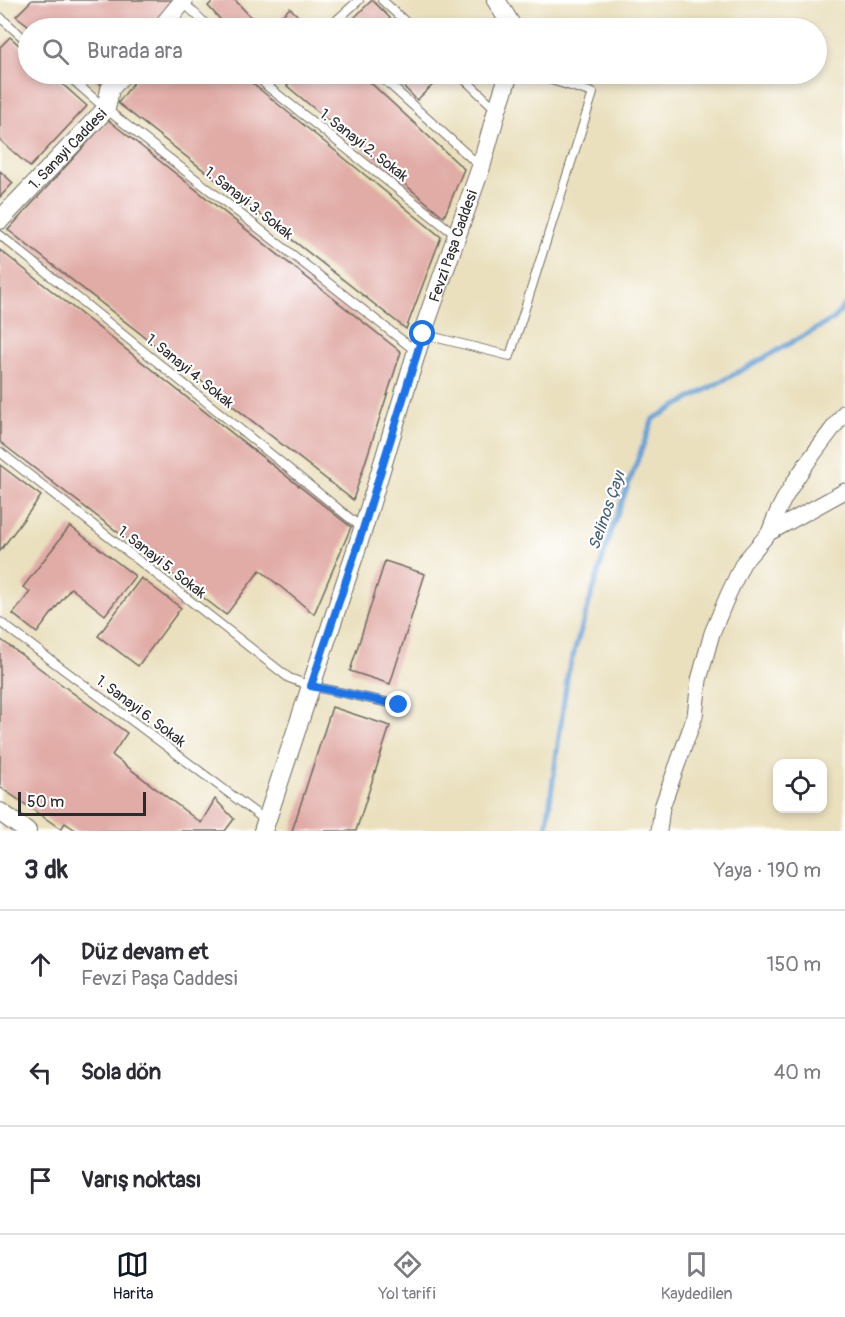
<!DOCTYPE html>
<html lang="tr">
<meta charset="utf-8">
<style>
:root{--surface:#fff;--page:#f2f2f3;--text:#2b2b33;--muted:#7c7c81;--line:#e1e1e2;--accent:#111827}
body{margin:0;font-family:Pangolin,sans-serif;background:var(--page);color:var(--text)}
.controls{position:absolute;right:18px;bottom:18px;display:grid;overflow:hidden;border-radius:12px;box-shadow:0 3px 9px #0003}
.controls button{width:54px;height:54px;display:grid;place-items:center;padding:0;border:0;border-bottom:2px solid var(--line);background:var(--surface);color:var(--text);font:30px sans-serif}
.scale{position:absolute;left:18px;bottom:15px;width:128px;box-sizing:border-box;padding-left:6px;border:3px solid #2b2b2b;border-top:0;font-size:16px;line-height:21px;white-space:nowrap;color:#2b2b2b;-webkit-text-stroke:4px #fff;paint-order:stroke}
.stop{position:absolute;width:18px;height:18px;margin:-14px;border:4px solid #1a73e8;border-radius:50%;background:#fff}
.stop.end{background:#1a73e8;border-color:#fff;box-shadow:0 2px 6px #0008}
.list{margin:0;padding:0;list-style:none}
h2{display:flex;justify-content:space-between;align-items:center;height:78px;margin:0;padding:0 24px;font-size:26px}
h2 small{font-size:20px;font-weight:400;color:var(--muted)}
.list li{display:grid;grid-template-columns:39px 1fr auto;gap:18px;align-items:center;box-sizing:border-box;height:108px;padding:0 24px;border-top:2px solid var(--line)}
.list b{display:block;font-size:22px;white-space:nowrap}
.list p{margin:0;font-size:20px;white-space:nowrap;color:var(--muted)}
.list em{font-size:20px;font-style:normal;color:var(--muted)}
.icon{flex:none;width:33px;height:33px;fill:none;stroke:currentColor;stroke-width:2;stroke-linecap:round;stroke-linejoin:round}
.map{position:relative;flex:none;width:845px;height:831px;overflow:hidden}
.search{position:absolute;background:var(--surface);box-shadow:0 3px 9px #0003;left:18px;right:18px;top:18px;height:66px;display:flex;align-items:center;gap:15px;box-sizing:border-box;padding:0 21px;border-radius:33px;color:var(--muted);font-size:22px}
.sheet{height:402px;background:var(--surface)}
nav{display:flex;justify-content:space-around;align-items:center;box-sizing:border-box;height:84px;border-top:2px solid var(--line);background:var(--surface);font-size:16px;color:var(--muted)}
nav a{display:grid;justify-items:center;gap:3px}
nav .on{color:var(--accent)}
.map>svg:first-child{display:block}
</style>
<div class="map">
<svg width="845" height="831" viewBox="0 0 845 831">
<rect width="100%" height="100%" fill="#fff"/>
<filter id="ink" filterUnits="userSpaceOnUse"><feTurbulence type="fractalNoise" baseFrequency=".0167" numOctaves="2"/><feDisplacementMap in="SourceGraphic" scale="12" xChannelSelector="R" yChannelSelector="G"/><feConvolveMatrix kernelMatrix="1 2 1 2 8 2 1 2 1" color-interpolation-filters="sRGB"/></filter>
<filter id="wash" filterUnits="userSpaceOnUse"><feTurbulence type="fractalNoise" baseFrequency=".008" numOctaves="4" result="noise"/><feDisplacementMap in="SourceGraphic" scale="24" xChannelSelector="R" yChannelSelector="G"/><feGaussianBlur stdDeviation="1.35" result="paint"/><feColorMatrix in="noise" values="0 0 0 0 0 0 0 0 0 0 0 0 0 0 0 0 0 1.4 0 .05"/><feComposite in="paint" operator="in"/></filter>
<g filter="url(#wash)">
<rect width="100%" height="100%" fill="#eae0be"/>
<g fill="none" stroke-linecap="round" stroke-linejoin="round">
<!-- stream -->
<path stroke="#66a1d6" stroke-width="5" d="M 546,831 L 568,672 L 612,528 L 653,419 L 834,319 L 845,305"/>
</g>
<g id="blocks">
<!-- building -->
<g fill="#e1aba6">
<path d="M 32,0 L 176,0 L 153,28 L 32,28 L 16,16 Z"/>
<path d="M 214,0 L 235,0 L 261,28 L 228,28 L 208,6 Z"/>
<path d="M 372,0 L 400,28 L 344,28 Z"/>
<path d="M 290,8 L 310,28 L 269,28 Z"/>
<path d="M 10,37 L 28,53 L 28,74 L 51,74 L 87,106 L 30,167 L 0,140 L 0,47 Z"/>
<path d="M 88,74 L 116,74 L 104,87 Z"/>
<path d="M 140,74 L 241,74 L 441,237 L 406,329 L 118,103 Z"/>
<path d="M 298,74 L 361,74 L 464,169 L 444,217 L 287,86 Z"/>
<path d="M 391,74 L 444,74 L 417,100 Z"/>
<path d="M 108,120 L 401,352 L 353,500 L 8,230 Z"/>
<path d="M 0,171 L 13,183 L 0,197 Z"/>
<path d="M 0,250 L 351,527 L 314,614 L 260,570 L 226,615 L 0,442 Z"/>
<path d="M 0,465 L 41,496 L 0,551 Z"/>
<path d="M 70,526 L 135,576 L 105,615 L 71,588 L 37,633 L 13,614 L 30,592 L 23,587 Z"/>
<path d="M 385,561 L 425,574 L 390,684 L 350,671 Z"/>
<path d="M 141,578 L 181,608 L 138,666 L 98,636 Z"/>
<path d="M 0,639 L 127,733 L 112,755 L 201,823 L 215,799 L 234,819 L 225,831 L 77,831 L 65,823 L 61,829 L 0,787 Z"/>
<path d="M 332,707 L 390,726 L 356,831 L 292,831 Z"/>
</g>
</g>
</g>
<g filter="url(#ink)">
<use href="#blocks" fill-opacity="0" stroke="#6e6a5e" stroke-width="1.5"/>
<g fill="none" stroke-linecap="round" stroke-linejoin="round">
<defs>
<g id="service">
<path d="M 382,0 L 412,28"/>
<path d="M 183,2 L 210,28"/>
<path d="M 0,17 L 28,42"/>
<path d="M 328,28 L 359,0"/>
<path d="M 66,74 L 106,109 L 417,352"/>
<path d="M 255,74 L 267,86 L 457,236"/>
<path d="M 378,74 L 481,167"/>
<path d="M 459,74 L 497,110"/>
<path d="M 267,86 L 280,74"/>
<path d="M 0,235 L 362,528"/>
<path d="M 422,334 L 510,356 L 593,93 L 532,74"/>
<path d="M 0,452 L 289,678 L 311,686 L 399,705"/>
<path d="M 0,622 L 265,820"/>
</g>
<g id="minor">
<path d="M 769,533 C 784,488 817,450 845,412"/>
<path d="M 659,831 L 662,807 L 695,716 L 699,680 L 712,633 L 728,595 L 743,563 L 769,533 L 845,491"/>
</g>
<g id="tertiary">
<path d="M 496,0 L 513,28"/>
<path d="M 161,28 L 184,0"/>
<path id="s1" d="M 0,220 L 106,109 L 110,89 L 123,74"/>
<path d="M 0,812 L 27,831"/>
<path id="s2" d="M 263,831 L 363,529 L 422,334 L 481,167 L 497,110 L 509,74"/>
</g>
</defs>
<!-- service casing -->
<use href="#service" stroke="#6e6a5e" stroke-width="10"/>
<!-- minor casing -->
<use href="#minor" stroke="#6e6a5e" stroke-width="17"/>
<!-- tertiary casing -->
<use href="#tertiary" stroke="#6e6a5e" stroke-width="20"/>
<!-- service -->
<use href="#service" stroke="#fff" stroke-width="8"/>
<!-- minor -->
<use href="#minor" stroke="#fff" stroke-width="15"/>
<!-- tertiary -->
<use href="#tertiary" stroke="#fff" stroke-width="18"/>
</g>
</g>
<g fill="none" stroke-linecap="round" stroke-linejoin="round" filter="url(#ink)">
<!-- route -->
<path stroke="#1a73e8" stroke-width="8" d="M 399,705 L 311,686 L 363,529 L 423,334"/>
</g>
<g text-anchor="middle" stroke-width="4.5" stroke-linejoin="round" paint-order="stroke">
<!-- street labels -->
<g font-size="15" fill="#2b2b2b" stroke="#fff">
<text transform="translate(364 145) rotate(38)" y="5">1. Sanayi 2. Sokak</text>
<text dy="5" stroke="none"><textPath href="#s1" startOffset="98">1. Sanayi Caddesi</textPath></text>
<text transform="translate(249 203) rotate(38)" y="5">1. Sanayi 3. Sokak</text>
<text dy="5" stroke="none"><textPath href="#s2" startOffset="615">Fevzi Paşa Caddesi</textPath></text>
<text transform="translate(190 371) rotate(39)" y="5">1. Sanayi 4. Sokak</text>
<text transform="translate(162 562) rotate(38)" y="5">1. Sanayi 5. Sokak</text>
<text transform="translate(141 711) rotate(37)" y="5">1. Sanayi 6. Sokak</text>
</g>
<!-- water labels -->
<g font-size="16" font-style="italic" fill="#466078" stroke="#fff">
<text transform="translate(606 510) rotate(-71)" y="6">Selinos Çayı</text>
</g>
</g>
</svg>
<div class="controls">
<button><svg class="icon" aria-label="locate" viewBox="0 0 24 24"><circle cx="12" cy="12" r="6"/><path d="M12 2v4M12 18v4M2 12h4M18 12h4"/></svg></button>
</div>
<div class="scale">50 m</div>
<div class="stop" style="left:423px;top:334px"></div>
<div class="stop end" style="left:399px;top:705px"></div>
<div class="search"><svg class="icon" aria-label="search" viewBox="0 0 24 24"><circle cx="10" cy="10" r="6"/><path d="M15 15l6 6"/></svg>Burada ara</div>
</div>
<section class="sheet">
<h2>3 dk<small>Yaya · 190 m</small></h2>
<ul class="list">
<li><svg class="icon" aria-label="ahead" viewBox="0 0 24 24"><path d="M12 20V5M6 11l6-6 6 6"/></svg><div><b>Düz devam et</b><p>Fevzi Paşa Caddesi</p></div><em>150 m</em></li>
<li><svg class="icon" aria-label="left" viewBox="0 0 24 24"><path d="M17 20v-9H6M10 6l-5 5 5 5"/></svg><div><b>Sola dön</b></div><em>40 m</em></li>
<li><svg class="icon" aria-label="arrive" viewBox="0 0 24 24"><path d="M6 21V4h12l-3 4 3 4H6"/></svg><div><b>Varış noktası</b></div></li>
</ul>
</section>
<nav>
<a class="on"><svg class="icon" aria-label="map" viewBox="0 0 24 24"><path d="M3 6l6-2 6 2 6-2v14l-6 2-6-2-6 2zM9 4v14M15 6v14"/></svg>Harita</a>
<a><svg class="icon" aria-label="directions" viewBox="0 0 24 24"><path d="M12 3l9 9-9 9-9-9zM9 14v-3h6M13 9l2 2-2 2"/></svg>Yol tarifi</a>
<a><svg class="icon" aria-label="saved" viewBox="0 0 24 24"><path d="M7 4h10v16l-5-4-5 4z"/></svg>Kaydedilen</a>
</nav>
